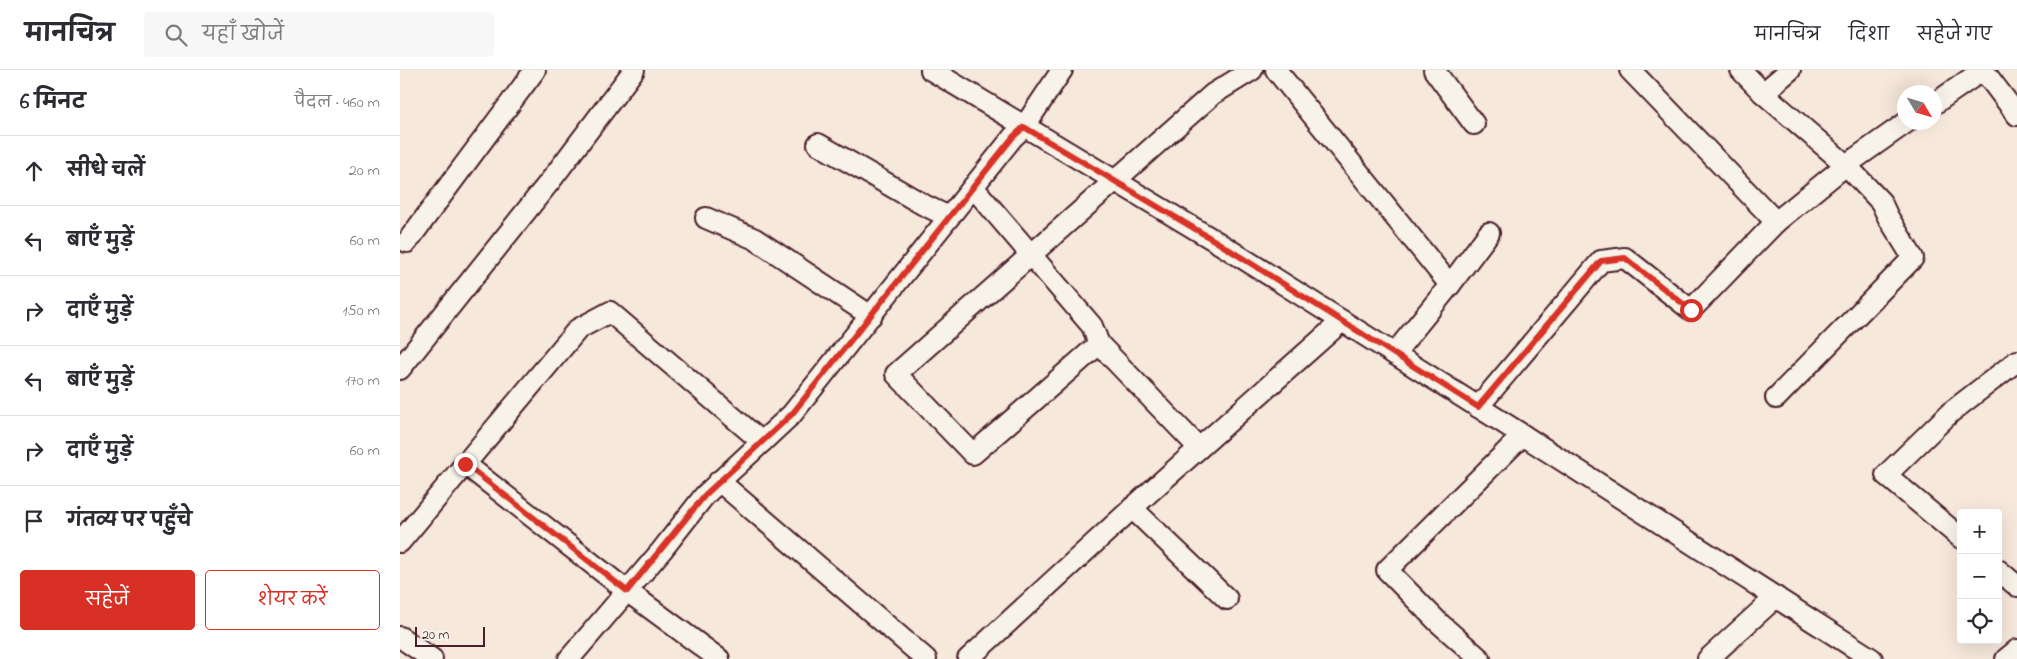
<!DOCTYPE html>
<html lang="hi">
<meta charset="utf-8">
<style>
:root{--surface:#fff;--page:#f7f7f7;--text:#2b2b33;--muted:#7c7c81;--line:#e1e1e2;--accent:#d93025}
body{margin:0;font-family:"Indie Flower","Playpen Sans Deva",sans-serif;background:var(--page);color:var(--text)}
.controls{position:absolute;right:15px;bottom:15px;display:grid;overflow:hidden;border-radius:5px;box-shadow:0 5px 20px #0002}
.controls button{width:45px;height:45px;display:grid;place-items:center;padding:0;border:0;border-bottom:1px solid var(--line);background:var(--surface);color:var(--text);font:25px sans-serif}
.compass{position:absolute;left:1497px;top:15px;width:45px;height:45px;border-radius:50%;background:var(--surface);box-shadow:0 5px 20px #0002;rotate:128deg}
.scale{position:absolute;left:15px;bottom:12px;width:70px;box-sizing:border-box;padding-left:5px;border:2px solid #4a1f2b;border-top:0;font-size:14px;line-height:18px;white-space:nowrap;color:#4a1f2b;-webkit-text-stroke:4px #f7f3e8;paint-order:stroke}
.stop{position:absolute;width:15px;height:15px;margin:-11px;border:4px solid #d93025;border-radius:50%;background:#fff}
.stop.end{background:#d93025;border-color:#fff;box-shadow:0 1px 5px #0008}
.list{margin:0;padding:0;list-style:none}
h2{display:flex;justify-content:space-between;align-items:center;height:65px;margin:0;padding:0 20px;font-size:21px}
h2 small{font-size:16px;font-weight:400;color:var(--muted)}
.list li{display:grid;grid-template-columns:32px 1fr auto;gap:15px;align-items:center;box-sizing:border-box;height:70px;padding:0 20px;border-top:1px solid var(--line)}
.list b{display:block;font-size:19px;white-space:nowrap}
.list em{font-size:16px;font-style:normal;color:var(--muted)}
.actions{display:flex;gap:10px;padding:15px 20px}
.actions a{flex:1;padding:11px 0;border:1px solid var(--accent);border-radius:5px;text-align:center;font-size:18px;color:var(--accent)}
.actions .main{background:var(--accent);color:#fff}
.icon{flex:none;width:28px;height:28px;fill:none;stroke:currentColor;stroke-width:2;stroke-linecap:round;stroke-linejoin:round}
.map{position:relative;flex:none;width:1617px;height:589px;overflow:hidden}
header{display:flex;align-items:center;gap:30px;box-sizing:border-box;height:70px;padding:0 25px;background:var(--surface);border-bottom:1px solid var(--line)}
header strong{font-size:24px}
nav{display:flex;gap:28px;margin-inline-start:auto;font-size:18px}
.search{width:350px;height:45px;background:var(--page);display:flex;align-items:center;gap:12px;box-sizing:border-box;padding:0 18px;border-radius:5px;color:var(--muted);font-size:19px}
main{display:flex}
aside{flex:1;background:var(--surface)}
.map>svg:first-child{display:block}
</style>
<header>
<strong>मानचित्र</strong>
<div class="search"><svg class="icon" aria-label="search" viewBox="0 0 24 24"><circle cx="10" cy="10" r="6"/><path d="M15 15l6 6"/></svg>यहाँ खोजें</div>
<nav><a>मानचित्र</a><a>दिशा</a><a>सहेजे गए</a></nav>
</header>
<main>
<aside>
<h2>6 मिनट<small>पैदल · 460 m</small></h2>
<ul class="list">
<li><svg class="icon" aria-label="ahead" viewBox="0 0 24 24"><path d="M12 20V5M6 11l6-6 6 6"/></svg><div><b>सीधे चलें</b></div><em>20 m</em></li>
<li><svg class="icon" aria-label="left" viewBox="0 0 24 24"><path d="M17 20v-9H6M10 6l-5 5 5 5"/></svg><div><b>बाएँ मुड़ें</b></div><em>60 m</em></li>
<li><svg class="icon" aria-label="right" viewBox="0 0 24 24"><path d="M7 20v-9h11M14 6l5 5-5 5"/></svg><div><b>दाएँ मुड़ें</b></div><em>150 m</em></li>
<li><svg class="icon" aria-label="left" viewBox="0 0 24 24"><path d="M17 20v-9H6M10 6l-5 5 5 5"/></svg><div><b>बाएँ मुड़ें</b></div><em>170 m</em></li>
<li><svg class="icon" aria-label="right" viewBox="0 0 24 24"><path d="M7 20v-9h11M14 6l5 5-5 5"/></svg><div><b>दाएँ मुड़ें</b></div><em>60 m</em></li>
<li><svg class="icon" aria-label="arrive" viewBox="0 0 24 24"><path d="M6 21V4h12l-3 4 3 4H6"/></svg><div><b>गंतव्य पर पहुँचे</b></div></li>
</ul>
<div class="actions"><a class="main">सहेजें</a><a>शेयर करें</a></div>
</aside>
<div class="map">
<svg width="1617" height="589" viewBox="0 0 1617 589">
<rect width="100%" height="100%" fill="#f6e8db"/>
<filter id="ink" filterUnits="userSpaceOnUse"><feTurbulence type="fractalNoise" baseFrequency=".02" numOctaves="2"/><feDisplacementMap in="SourceGraphic" scale="10" xChannelSelector="R" yChannelSelector="G"/><feConvolveMatrix kernelMatrix="1 2 1 2 8 2 1 2 1" color-interpolation-filters="sRGB"/></filter>
<g filter="url(#ink)">
<g fill="none" stroke-linecap="round" stroke-linejoin="round">
<defs>
<g id="street">
<path d="M 531,0 L 817,172 L 1118,362 L 1472,589"/>
<path d="M 876,0 L 1050,215"/>
<path d="M 1034,0 L 1074,54"/>
<path d="M 1230,0 L 1376,152"/>
<path d="M 1341,0 L 1363,23 L 1390,0"/>
<path d="M 1583,0 L 1617,45"/>
<path d="M 1363,23 L 1446,95 L 1481,132 L 1488,147 L 1513,188 L 1376,328"/>
<path d="M 1534,34 L 1583,0"/>
<path d="M 418,74 L 524,135 L 549,147"/>
<path d="M 573,117 L 692,256 L 699,274 L 799,378"/>
<path d="M 306,148 L 355,169 L 471,246"/>
<path d="M 7,172 L 135,0"/>
<path d="M 699,274 L 573,384 L 496,304 L 813,24 L 852,0"/>
<path d="M 994,284 L 1050,215 L 1089,163"/>
<path d="M 0,299 L 151,110 L 234,0"/>
<path d="M 1078,337 L 1201,191 L 1225,188 L 1291,240 L 1376,152 L 1446,95 L 1507,52"/>
<path d="M 65,394 L 227,521 L 319,589"/>
<path d="M 319,411 L 526,589"/>
<path d="M 732,438 L 827,529"/>
<path d="M 1561,468 L 1486,405 L 1551,342 L 1617,291"/>
<path d="M 0,472 L 178,259 L 210,242 L 362,372"/>
<path d="M 1598,500 L 1617,516"/>
<path d="M 0,567 L 32,589"/>
<path d="M 169,589 L 262,480 L 305,425 L 392,344 L 613,67 L 624,57 L 662,0"/>
<path d="M 568,589 L 751,421 L 942,251"/>
<path d="M 1080,589 L 1038,552 L 987,500 L 1123,365"/>
<path d="M 1308,589 L 1376,527"/>
<path d="M 1606,589 L 1617,580"/>
</g>
</defs>
<!-- street casing -->
<use href="#street" stroke="#4a1f2b" stroke-width="24"/>
<!-- street -->
<use href="#street" stroke="#f7f3e8" stroke-width="20"/>
</g>
</g>
<g fill="none" stroke-linecap="round" stroke-linejoin="round" filter="url(#ink)">
<!-- route -->
<path stroke="#d93025" stroke-width="6" d="M 65,394 L 227,521 L 305,425 L 392,344 L 613,67 L 624,57 L 817,172 L 1078,337 L 1201,191 L 1225,188 L 1291,240"/>
</g>
</svg>
<div class="controls">
<button>+</button>
<button>−</button>
<button><svg class="icon" aria-label="locate" viewBox="0 0 24 24"><circle cx="12" cy="12" r="6"/><path d="M12 2v4M12 18v4M2 12h4M18 12h4"/></svg></button>
</div>
<svg class="compass" viewBox="-18 -18 36 36"><path d="M0-13l5 13h-10z" fill="#e53935"/><path d="M0 13l5-13h-10z" fill="#7c7c81"/></svg>
<div class="scale">20 m</div>
<div class="stop" style="left:1291px;top:240px"></div>
<div class="stop end" style="left:65px;top:394px"></div>
</div>
</main>
